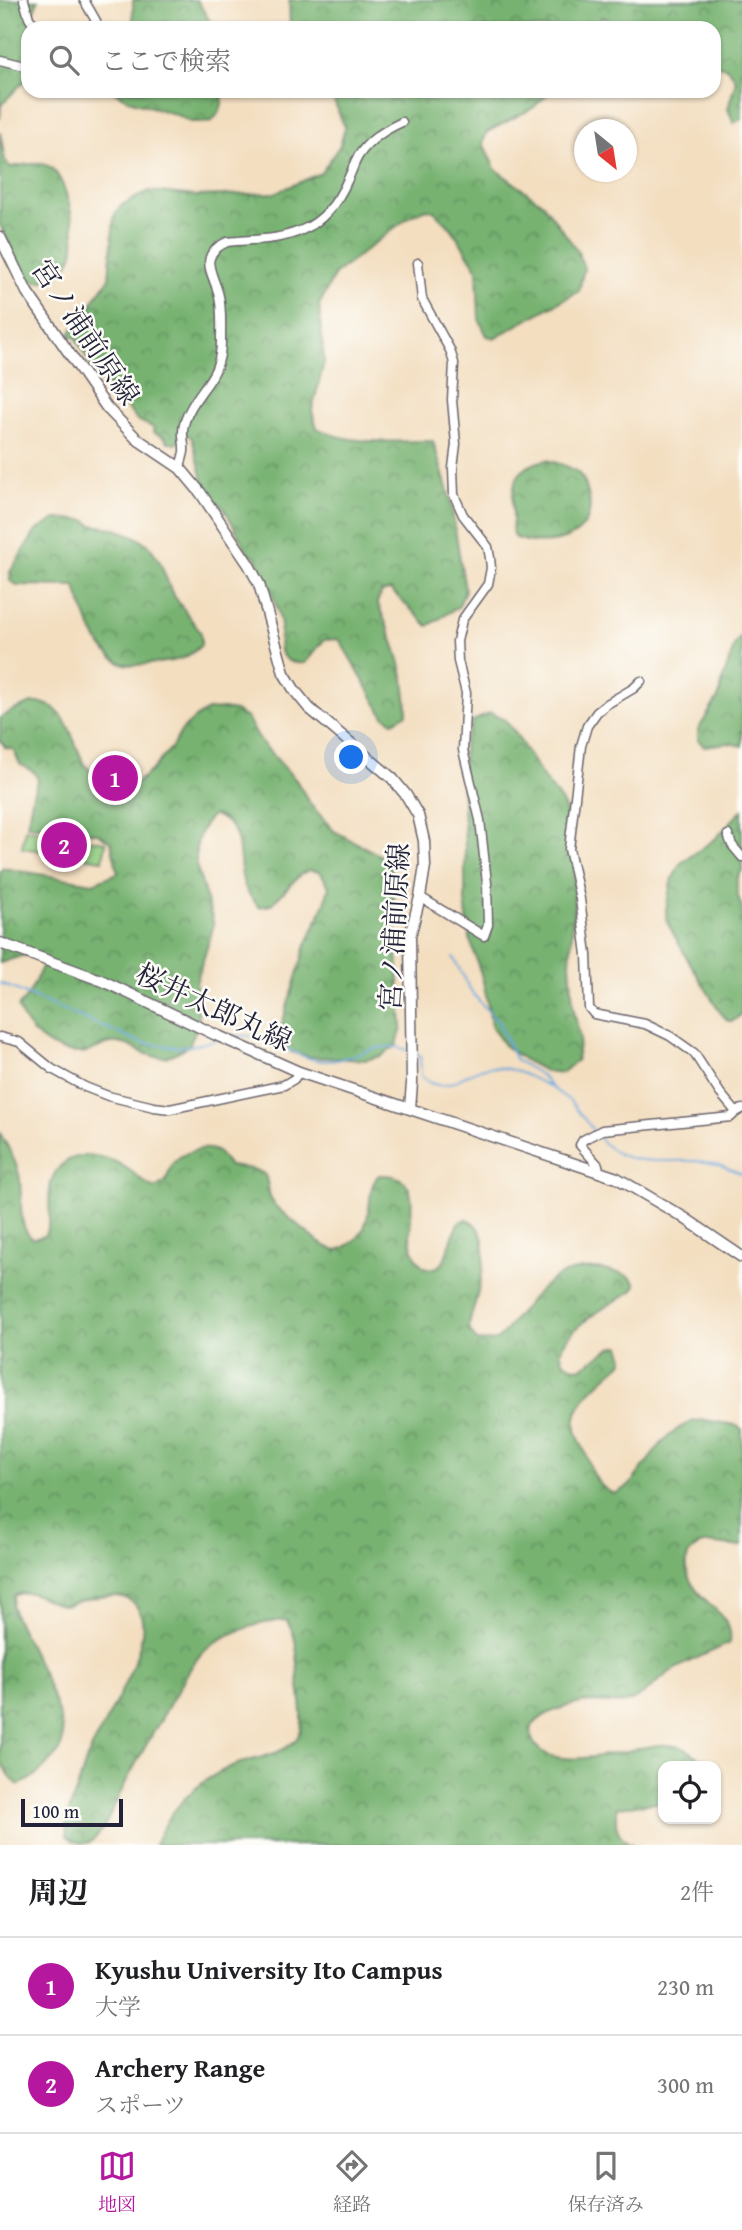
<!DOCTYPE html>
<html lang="ja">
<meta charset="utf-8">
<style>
:root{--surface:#fff;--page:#f2f2f2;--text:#202124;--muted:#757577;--line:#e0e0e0;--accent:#b5179e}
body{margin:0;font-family:"Gentium Book Plus","Noto Serif JP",serif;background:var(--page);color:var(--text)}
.controls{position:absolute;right:21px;bottom:21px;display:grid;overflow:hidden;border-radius:14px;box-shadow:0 2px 5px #0004}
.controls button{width:63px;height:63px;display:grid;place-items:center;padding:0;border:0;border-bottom:2px solid var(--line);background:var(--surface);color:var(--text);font:35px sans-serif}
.compass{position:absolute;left:574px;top:119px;width:63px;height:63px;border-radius:50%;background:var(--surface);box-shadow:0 2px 5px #0004;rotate:150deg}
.scale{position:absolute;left:21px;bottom:18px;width:102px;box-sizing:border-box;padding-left:7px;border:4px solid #22223b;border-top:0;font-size:19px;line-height:24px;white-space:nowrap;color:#22223b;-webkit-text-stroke:5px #fdfcf7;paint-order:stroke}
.you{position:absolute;left:352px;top:758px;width:24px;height:24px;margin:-18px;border:5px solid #fff;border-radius:50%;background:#1a73e8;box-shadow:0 0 0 10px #1a73e833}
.badge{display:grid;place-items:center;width:46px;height:46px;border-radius:50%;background:var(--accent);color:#fff;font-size:23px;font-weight:700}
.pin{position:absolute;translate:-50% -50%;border:4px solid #fff;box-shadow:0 2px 7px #0006}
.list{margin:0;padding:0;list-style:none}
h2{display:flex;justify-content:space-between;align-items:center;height:91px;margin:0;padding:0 28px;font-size:30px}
h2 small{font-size:23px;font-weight:400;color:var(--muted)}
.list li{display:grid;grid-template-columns:46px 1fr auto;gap:21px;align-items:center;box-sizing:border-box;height:98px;padding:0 28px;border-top:2px solid var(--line)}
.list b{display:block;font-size:26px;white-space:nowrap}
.list p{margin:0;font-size:23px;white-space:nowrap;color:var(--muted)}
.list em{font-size:23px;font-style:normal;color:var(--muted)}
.icon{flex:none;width:38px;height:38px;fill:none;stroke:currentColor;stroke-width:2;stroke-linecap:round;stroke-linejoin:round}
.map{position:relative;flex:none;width:742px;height:1845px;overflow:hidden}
.search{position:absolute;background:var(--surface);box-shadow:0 2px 5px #0004;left:21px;right:21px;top:21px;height:77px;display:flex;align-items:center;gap:18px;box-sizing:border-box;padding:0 24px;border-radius:21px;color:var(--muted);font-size:26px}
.sheet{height:287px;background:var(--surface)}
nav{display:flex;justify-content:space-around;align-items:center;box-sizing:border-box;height:98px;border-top:2px solid var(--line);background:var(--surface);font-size:19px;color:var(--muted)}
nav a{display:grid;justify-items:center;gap:4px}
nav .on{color:var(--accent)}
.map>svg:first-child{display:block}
</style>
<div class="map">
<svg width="742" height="1845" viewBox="0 0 742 1845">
<defs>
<pattern id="forest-crowns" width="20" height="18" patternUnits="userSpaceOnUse" patternTransform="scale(1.75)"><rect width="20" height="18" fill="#77b271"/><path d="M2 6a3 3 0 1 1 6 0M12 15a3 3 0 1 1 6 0" fill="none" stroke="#61905e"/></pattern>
</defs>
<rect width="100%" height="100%" fill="#fdfcf7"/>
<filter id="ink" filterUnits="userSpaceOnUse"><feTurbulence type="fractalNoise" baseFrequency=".0143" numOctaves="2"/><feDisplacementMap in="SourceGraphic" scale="14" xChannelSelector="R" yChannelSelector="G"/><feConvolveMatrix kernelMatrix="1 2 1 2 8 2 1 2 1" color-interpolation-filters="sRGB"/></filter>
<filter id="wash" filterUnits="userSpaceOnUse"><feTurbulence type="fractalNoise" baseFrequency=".00686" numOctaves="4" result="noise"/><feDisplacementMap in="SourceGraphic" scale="28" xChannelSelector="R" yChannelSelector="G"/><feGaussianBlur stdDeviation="1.57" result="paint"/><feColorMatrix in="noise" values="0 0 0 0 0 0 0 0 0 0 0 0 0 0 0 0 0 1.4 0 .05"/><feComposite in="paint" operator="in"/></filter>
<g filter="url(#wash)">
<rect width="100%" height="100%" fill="#f3dec0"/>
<!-- forest -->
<g fill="url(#forest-crowns)" stroke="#4c6a56" stroke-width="2">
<path d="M 0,0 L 38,0 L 31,20 L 31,28 L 28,28 L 28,77 L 1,105 L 0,119 Z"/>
<path d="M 133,0 L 197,0 L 214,28 L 130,28 L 133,22 Z"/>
<path d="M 289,0 L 742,0 L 742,118 L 734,123 L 728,109 L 736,80 C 730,71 726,64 714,65 L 714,28 L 617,28 L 613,22 L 602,16 L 596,28 L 290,28 Z"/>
<path d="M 113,91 L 223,91 C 223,105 221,112 211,122 L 191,122 L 177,115 L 129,100 Z"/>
<path d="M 330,91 L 551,91 L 533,108 L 487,132 L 483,143 L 495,169 L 543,204 L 577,250 L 584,268 L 579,291 L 494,338 L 487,336 L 479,319 L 477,269 L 452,229 L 434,211 L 426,209 L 410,216 L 335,274 L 319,305 L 324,362 L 312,411 L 317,428 C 349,446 398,441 433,441 L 450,498 L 465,590 L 459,606 L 428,626 L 391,590 L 382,592 L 377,602 C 393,640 407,672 407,714 L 393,722 L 384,716 L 339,639 L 324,640 L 305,663 C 296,664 286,663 281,653 C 277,646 281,634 281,626 C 278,602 265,579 256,557 L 248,553 L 224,508 L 206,491 L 192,438 L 186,434 L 175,444 L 166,441 L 166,438 L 153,432 L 154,428 L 137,420 L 93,369 L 75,337 L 68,336 L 109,279 L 114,216 L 120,206 L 149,191 L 197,196 L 275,193 L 321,173 L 340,145 L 345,128 Z"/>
<path d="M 0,132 L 5,160 L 10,167 C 21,166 39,161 48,166 C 67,176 78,234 73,253 C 70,265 59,276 48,280 C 41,282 32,281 26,280 L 0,225 Z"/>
<path d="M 547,460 C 557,463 568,465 577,472 C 583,477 585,482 587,490 C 603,537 549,552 514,537 C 510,530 514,523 513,515 C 511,485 514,466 547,460 Z"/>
<path d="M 56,519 L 86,520 L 92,525 L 113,528 L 134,536 L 149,545 L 160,562 L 172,593 L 201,633 L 201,645 C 188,659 176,661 157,663 C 146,664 129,667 119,662 C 93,647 85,612 75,586 L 17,585 L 10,581 L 10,572 L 36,531 Z"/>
<path d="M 742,635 L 742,746 L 729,743 L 704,746 L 698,740 L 698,730 L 719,696 L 723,679 L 735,644 Z"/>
<path d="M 32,703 L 42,703 L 53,707 L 62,716 L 69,728 L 83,762 L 100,783 L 117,789 L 136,783 L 152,770 L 172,747 L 182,730 L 195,718 L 208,710 L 223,709 L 235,711 L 247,718 L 261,742 L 296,780 L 311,805 L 334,831 L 385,858 L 392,871 L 402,1028 L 396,1046 L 381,1056 L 365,1060 L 311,1057 L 291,1052 L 277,1040 L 306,945 L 325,903 L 329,886 L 320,872 L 309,870 L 301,874 L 271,905 L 259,907 C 255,901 248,895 246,889 C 233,862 250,830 215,815 L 208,819 L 200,833 L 196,848 L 196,864 L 214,925 L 196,983 L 199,1021 L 189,1046 C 182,1049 172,1056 164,1057 C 145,1059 129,1040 111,1043 C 100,1045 91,1053 79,1053 C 52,1053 26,1032 18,1007 L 28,996 L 43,965 L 40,954 L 21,956 L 0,963 L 0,872 L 3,868 L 93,883 L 118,873 L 111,842 L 97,833 L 27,825 L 33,794 L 38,780 L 35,773 L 20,764 L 13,749 L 6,748 L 0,740 L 0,718 L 14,710 Z"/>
<path d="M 490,713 L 505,720 L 514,731 L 542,776 L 562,802 L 571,823 L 574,854 L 574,903 L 570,963 L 573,1005 L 580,1039 L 576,1061 L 562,1073 L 545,1071 L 526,1061 L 504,1045 L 492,1027 L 483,981 L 469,935 L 465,901 L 465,845 L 462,783 L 464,744 L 473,721 Z"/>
<path d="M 742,810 L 742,871 C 733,880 737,896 742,907 L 742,1014 L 733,1021 L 728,1021 L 720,1012 L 688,960 L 667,922 L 666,910 L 671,882 L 680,864 L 716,838 Z"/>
<path d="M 0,1133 C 8,1146 15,1159 19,1174 C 24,1194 15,1226 33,1239 L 44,1236 C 54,1219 47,1207 50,1189 C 51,1176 59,1164 71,1159 C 90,1151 112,1158 128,1169 C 138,1176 144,1184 155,1188 L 166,1181 C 168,1176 169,1169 172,1165 C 178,1154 201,1146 213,1150 C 220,1152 225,1161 229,1166 L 253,1169 L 263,1173 L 266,1177 L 270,1197 L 275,1206 L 321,1244 L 336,1251 C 361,1242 368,1227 370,1200 C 371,1191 372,1182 379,1175 C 422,1173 410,1208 410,1236 C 411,1247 418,1272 434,1268 C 437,1268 440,1265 443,1263 L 458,1223 L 467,1219 C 501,1235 475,1298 469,1325 L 470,1331 L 477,1341 C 485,1342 492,1342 499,1338 C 505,1333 511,1323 516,1317 C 546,1281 564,1260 614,1272 C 623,1274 632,1275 636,1285 L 632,1291 C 607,1307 571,1323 560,1352 L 564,1362 L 575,1368 L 582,1367 L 614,1346 L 620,1346 L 624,1358 L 622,1363 C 604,1380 571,1401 576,1429 C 578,1440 585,1450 588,1460 C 593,1475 599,1488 614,1494 L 629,1486 L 663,1441 L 679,1428 L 693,1421 L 706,1420 L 735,1425 L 742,1429 L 742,1546 C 730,1548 717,1542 704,1544 C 680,1549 684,1575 697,1591 C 708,1605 737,1622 729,1643 C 710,1653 688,1661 670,1672 C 655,1682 644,1698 625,1703 C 615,1705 604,1702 593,1702 C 573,1703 540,1711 530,1730 C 534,1780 624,1750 652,1746 C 661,1744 672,1745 680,1747 C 689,1749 701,1759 706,1766 L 663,1766 L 663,1802 L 617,1807 C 614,1825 616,1837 633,1845 L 155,1845 C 169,1809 197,1781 232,1766 C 251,1758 289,1755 299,1735 C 306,1722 299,1692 298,1676 C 297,1657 298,1635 286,1620 C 258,1622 223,1633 202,1653 C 191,1664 184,1680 176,1693 C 157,1726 138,1758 121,1792 C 112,1808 106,1831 90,1842 C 81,1845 74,1842 67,1836 C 64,1819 71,1805 77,1789 C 81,1778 84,1765 89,1754 C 103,1723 148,1653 142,1620 C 136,1589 107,1595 85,1600 C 78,1601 71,1604 64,1605 C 46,1605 33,1585 14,1596 L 12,1606 L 15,1616 C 27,1643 69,1717 62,1744 C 59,1755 49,1762 42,1770 C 34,1777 29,1781 19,1785 L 12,1779 L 0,1761 Z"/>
</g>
<!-- garden -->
<path fill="#94cf83" stroke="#5b785f" stroke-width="2" d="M 25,829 L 106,842 L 103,860 L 22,848 Z"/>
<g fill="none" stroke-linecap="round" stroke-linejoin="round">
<!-- stream -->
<g stroke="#6aa7db" stroke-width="2">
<path d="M 453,957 L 473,994 L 498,1022 L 516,1060 L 541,1075 L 552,1088 L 570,1101 L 593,1130"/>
<path d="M 0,983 L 142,1043 L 177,1047 L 196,1045 L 216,1040"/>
<path d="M 232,1037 C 262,1030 288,1054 316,1060 C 349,1067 373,1037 408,1050"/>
<path d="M 416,1054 L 420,1055 L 421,1076 C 444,1099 462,1072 485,1068 C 509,1064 532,1078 552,1088"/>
<path d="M 597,1135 C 623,1172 666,1157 705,1162 C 718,1163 730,1169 742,1174"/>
</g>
</g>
</g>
<g filter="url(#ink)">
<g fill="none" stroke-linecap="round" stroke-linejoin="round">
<defs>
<g id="minor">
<path d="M 24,0 L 29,18 L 37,28"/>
<path d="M 84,0 L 96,21"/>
<path d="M 0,60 L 28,67"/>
<path d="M 418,263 L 422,299 L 450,350 L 454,363 L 452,400 L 456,444 L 453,468 L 454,495 L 463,515 L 488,547 L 490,558 L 491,568 L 488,584 L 462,620 L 457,641 L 458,661 L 466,693 L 463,750 L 480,820 L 487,883 L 488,925 L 484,936 L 420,897"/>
<path d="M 180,468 C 181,463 183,457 184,452 C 185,440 180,434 185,421 C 196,388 222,381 221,339 C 221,325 222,310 219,296 C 214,274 196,256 227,242 C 253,239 278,241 302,230 C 324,221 339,200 348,179 C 352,171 354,163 359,155 C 370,139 385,130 402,122"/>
<path d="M 641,681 L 634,688 L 607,704 L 597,712 L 587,726 L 581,746 L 569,849 L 580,899 L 587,955 L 589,1008 L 594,1014 L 645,1024 L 670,1036 L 694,1053 L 720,1093 L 736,1112"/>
<path d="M 728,835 L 732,845 L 742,857"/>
<path d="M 0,1037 L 19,1042 L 52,1069 L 85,1087 L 108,1096 L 154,1107 L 170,1109 L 284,1085 L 294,1079 L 299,1072"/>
<path d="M 599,1171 L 598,1165 L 580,1145 L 583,1140 L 602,1130 L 731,1117 L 736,1112 L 742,1109"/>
</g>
<g id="major">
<path d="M 0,237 L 27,292 L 107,408 L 137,439 L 180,468 L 200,492 L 249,565 L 259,584 L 284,673 L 295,691 L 309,708 L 392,778 L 406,795 L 418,815 L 424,841 L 425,866 L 420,897 L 410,936 L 412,1083 L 410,1108"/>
<path d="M 0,943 L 103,981 L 216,1035 L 299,1072 L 617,1178 L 683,1217 L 742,1257"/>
</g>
</defs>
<!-- minor casing -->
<use href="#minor" stroke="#6b646a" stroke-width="11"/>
<!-- major casing -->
<use href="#major" stroke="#6b646a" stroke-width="13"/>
<!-- minor -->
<use href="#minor" stroke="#fff" stroke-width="8"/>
<!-- major -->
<use href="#major" stroke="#fff" stroke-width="10"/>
</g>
</g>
<g text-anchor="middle" stroke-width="5" stroke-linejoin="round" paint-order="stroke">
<!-- street labels -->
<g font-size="28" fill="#22223b" stroke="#fdfcf7">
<text transform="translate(86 332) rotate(56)" y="10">宮ノ浦前原線</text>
<text transform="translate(394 927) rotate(-87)" y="10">宮ノ浦前原線</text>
<text transform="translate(214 1007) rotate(25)" y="10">桜井太郎丸線</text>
</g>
</g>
</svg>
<div class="controls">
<button><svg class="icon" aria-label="locate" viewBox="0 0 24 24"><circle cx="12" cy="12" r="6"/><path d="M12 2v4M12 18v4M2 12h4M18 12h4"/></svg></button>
</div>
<svg class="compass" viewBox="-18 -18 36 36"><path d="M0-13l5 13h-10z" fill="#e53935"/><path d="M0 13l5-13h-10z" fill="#757577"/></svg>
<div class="scale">100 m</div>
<div class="you"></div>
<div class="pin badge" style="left:115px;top:778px">1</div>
<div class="pin badge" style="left:64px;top:845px">2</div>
<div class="search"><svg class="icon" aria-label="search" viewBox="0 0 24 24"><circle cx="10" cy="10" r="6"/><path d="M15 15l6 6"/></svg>ここで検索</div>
</div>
<section class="sheet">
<h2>周辺<small>2件</small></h2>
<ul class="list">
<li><span class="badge">1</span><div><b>Kyushu University Ito Campus</b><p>大学</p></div><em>230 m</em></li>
<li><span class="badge">2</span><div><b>Archery Range</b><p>スポーツ</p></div><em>300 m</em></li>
</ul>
</section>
<nav>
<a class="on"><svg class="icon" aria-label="map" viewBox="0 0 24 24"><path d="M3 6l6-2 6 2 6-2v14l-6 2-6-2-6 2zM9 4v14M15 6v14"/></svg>地図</a>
<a><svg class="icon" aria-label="directions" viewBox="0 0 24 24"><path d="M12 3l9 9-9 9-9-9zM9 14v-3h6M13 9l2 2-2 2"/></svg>経路</a>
<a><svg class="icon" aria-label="saved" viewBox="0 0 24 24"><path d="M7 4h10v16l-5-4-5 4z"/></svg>保存済み</a>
</nav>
